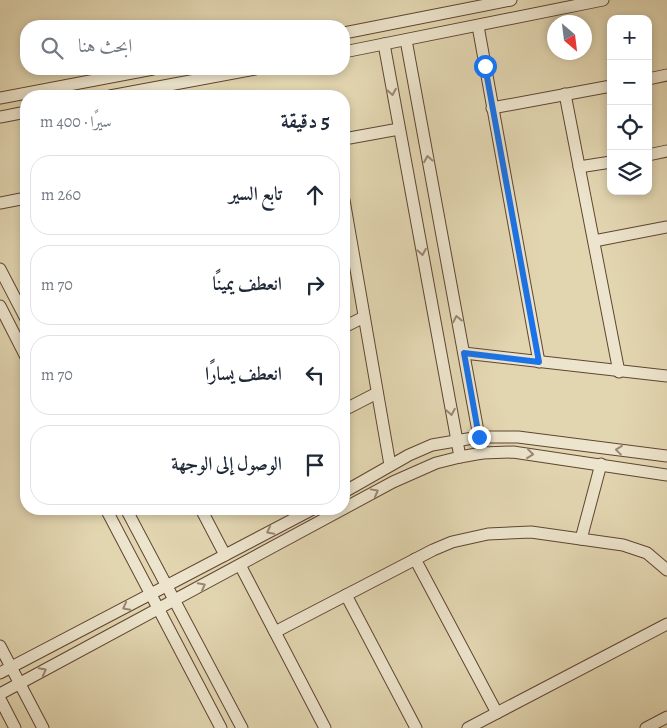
<!DOCTYPE html>
<html lang="ar">
<meta charset="utf-8">
<style>
:root{--surface:#fff;--page:#f2f2f3;--text:#1f2937;--muted:#747a83;--line:#e0e1e3}
body{margin:0;font-family:Alegreya,Amiri,serif;background:var(--page);color:var(--text);direction:rtl}
.controls{position:absolute;right:15px;top:15px;display:grid;overflow:hidden;border-radius:10px;box-shadow:0 2px 8px #0003}
.controls button{width:45px;height:45px;display:grid;place-items:center;padding:0;border:0;border-bottom:1px solid var(--line);background:var(--surface);color:var(--text);font:25px sans-serif}
.compass{position:absolute;left:547px;top:15px;width:45px;height:45px;border-radius:50%;background:var(--surface);box-shadow:0 2px 8px #0003;rotate:152deg}
.stop{position:absolute;width:15px;height:15px;margin:-11px;border:4px solid #1a73e8;border-radius:50%;background:#fff}
.stop.end{background:#1a73e8;border-color:#fff;box-shadow:0 1px 5px #0008}
.list{margin:0;padding:0;list-style:none}
h2{display:flex;justify-content:space-between;align-items:center;height:65px;margin:0;padding:0 20px;font-size:21px}
h2 small{font-size:16px;font-weight:400;color:var(--muted)}
.list li{display:grid;grid-template-columns:32px 1fr auto;gap:15px;align-items:center;box-sizing:border-box;height:80px;margin:0 10px 10px;padding:0 10px;border:1px solid var(--line);border-radius:20px}
.list b{display:block;font-size:19px;white-space:nowrap}
.list em{font-size:16px;font-style:normal;color:var(--muted)}
.icon{flex:none;width:28px;height:28px;fill:none;stroke:currentColor;stroke-width:2;stroke-linecap:round;stroke-linejoin:round}
.map{position:relative;flex:none;width:667px;height:728px;overflow:hidden;direction:ltr}
.search{position:absolute;background:var(--surface);box-shadow:0 2px 8px #0003;left:20px;top:20px;width:330px;height:55px;display:flex;align-items:center;gap:12px;box-sizing:border-box;padding:0 18px;border-radius:20px;color:var(--muted);font-size:19px}
.panel{position:absolute;background:var(--surface);box-shadow:0 2px 8px #0003;left:20px;top:90px;width:330px;height:425px;border-radius:20px;direction:rtl}
.map>svg:first-child{display:block}
</style>
<div class="map">
<svg width="667" height="728" viewBox="0 0 667 728">
<rect width="100%" height="100%" fill="#e2d6b1"/>
<filter id="stains"><feTurbulence type="fractalNoise" baseFrequency=".004" numOctaves="4"/><feColorMatrix values="0 0 0 0 .2 0 0 0 0 .09 0 0 0 0 .02 0 0 0 .5 -.17"/></filter>
<radialGradient id="worn" r=".72"><stop offset=".6" stop-color="#630" stop-opacity="0"/><stop offset="1" stop-color="#630" stop-opacity=".3"/></radialGradient>
<g fill="none" stroke-linecap="round" stroke-linejoin="round">
<defs>
<g id="minor">
<path d="M 478,26 L 539,362"/>
<path d="M 344,33 L 511,0"/>
<path d="M 406,40 L 482,453"/>
<path d="M 384,44 L 460,457"/>
<path d="M 344,52 L 603,0"/>
<path d="M 648,79 L 667,75"/>
<path d="M 565,94 L 619,372"/>
<path d="M 110,96 L 255,69"/>
<path d="M 0,98 L 153,69"/>
<path d="M 492,108 L 611,86"/>
<path d="M 0,117 L 26,112"/>
<path d="M 344,139 L 399,129"/>
<path d="M 648,155 L 667,151"/>
<path d="M 579,167 L 611,162"/>
<path d="M 344,200 L 390,465"/>
<path d="M 0,203 L 26,198"/>
<path d="M 594,241 L 667,227"/>
<path d="M 0,269 L 26,319"/>
<path d="M 0,306 L 26,357"/>
<path d="M 344,327 L 364,317"/>
<path d="M 464,353 L 667,376"/>
<path d="M 344,410 L 377,393"/>
<path d="M 344,492 L 409,455 L 432,445 L 479,437 L 518,437 L 667,456"/>
<path d="M 106,509 L 221,728"/>
<path d="M 126,509 L 242,728"/>
<path d="M 201,509 L 225,555"/>
<path d="M 581,539 L 601,464"/>
<path d="M 415,559 L 497,713"/>
<path d="M 240,565 L 325,728"/>
<path d="M 346,595 L 416,728"/>
<path d="M 275,632 L 433,550 L 452,542 L 488,534 L 531,532 L 623,545 L 647,553 L 667,570"/>
<path d="M 0,646 L 43,728"/>
<path d="M 0,673 L 313,509"/>
<path d="M 0,694 L 393,482 L 436,463 L 460,457 L 482,453 L 513,452 L 667,475"/>
<path d="M 0,699 L 15,728"/>
<path d="M 468,728 L 667,624"/>
<path d="M 646,728 L 667,717"/>
</g>
</defs>
<!-- minor casing -->
<use href="#minor" stroke="#604532" stroke-width="13"/>
<!-- minor -->
<use href="#minor" stroke="#ece4cc" stroke-width="11"/>
</g>
<!-- one-way arrows -->
<defs><path id="oneway-chevron" d="M-2-3.5L2.5 0L-2 3.5" fill="none" stroke-width="1.6" stroke-linecap="round" stroke-linejoin="round" transform="scale(1.25)"/></defs>
<g stroke="#998773">
<use href="#oneway-chevron" transform="translate(392 92) rotate(80)"/>
<use href="#oneway-chevron" transform="translate(428 159) rotate(-100)"/>
<use href="#oneway-chevron" transform="translate(422 252) rotate(80)"/>
<use href="#oneway-chevron" transform="translate(457 319) rotate(-101)"/>
<use href="#oneway-chevron" transform="translate(451 412) rotate(80)"/>
<use href="#oneway-chevron" transform="translate(619 450) rotate(-173)"/>
<use href="#oneway-chevron" transform="translate(530 454) rotate(6)"/>
<use href="#oneway-chevron" transform="translate(375 492) rotate(-29)"/>
<use href="#oneway-chevron" transform="translate(270 531) rotate(152)"/>
<use href="#oneway-chevron" transform="translate(202 586) rotate(-28)"/>
<use href="#oneway-chevron" transform="translate(126 607) rotate(152)"/>
<use href="#oneway-chevron" transform="translate(43 671) rotate(-28)"/>
</g>
<g fill="none" stroke-linecap="round" stroke-linejoin="round">
<!-- route -->
<path stroke="#1a73e8" stroke-width="6" d="M 479,437 L 464,353 L 539,362 L 485,66"/>
</g>
<rect width="100%" height="100%" filter="url(#stains)"/>
<rect width="100%" height="100%" fill="url(#worn)"/>
</svg>
<div class="controls">
<button>+</button>
<button>−</button>
<button><svg class="icon" aria-label="locate" viewBox="0 0 24 24"><circle cx="12" cy="12" r="6"/><path d="M12 2v4M12 18v4M2 12h4M18 12h4"/></svg></button>
<button><svg class="icon" aria-label="layers" viewBox="0 0 24 24"><path d="M12 4l9 5-9 5-9-5zM3 14l9 5 9-5"/></svg></button>
</div>
<svg class="compass" viewBox="-18 -18 36 36"><path d="M0-13l5 13h-10z" fill="#e53935"/><path d="M0 13l5-13h-10z" fill="#747a83"/></svg>
<div class="stop" style="left:485px;top:66px"></div>
<div class="stop end" style="left:479px;top:437px"></div>
<div class="search"><svg class="icon" aria-label="search" viewBox="0 0 24 24"><circle cx="10" cy="10" r="6"/><path d="M15 15l6 6"/></svg>ابحث هنا</div>
<section class="panel">
<h2>5 دقيقة<small>سيرًا · 400 m</small></h2>
<ul class="list">
<li><svg class="icon" aria-label="ahead" viewBox="0 0 24 24"><path d="M12 20V5M6 11l6-6 6 6"/></svg><div><b>تابع السير</b></div><em>260 m</em></li>
<li><svg class="icon" aria-label="right" viewBox="0 0 24 24"><path d="M7 20v-9h11M14 6l5 5-5 5"/></svg><div><b>انعطف يمينًا</b></div><em>70 m</em></li>
<li><svg class="icon" aria-label="left" viewBox="0 0 24 24"><path d="M17 20v-9H6M10 6l-5 5 5 5"/></svg><div><b>انعطف يسارًا</b></div><em>70 m</em></li>
<li><svg class="icon" aria-label="arrive" viewBox="0 0 24 24"><path d="M6 21V4h12l-3 4 3 4H6"/></svg><div><b>الوصول إلى الوجهة</b></div></li>
</ul>
</section>
</div>
